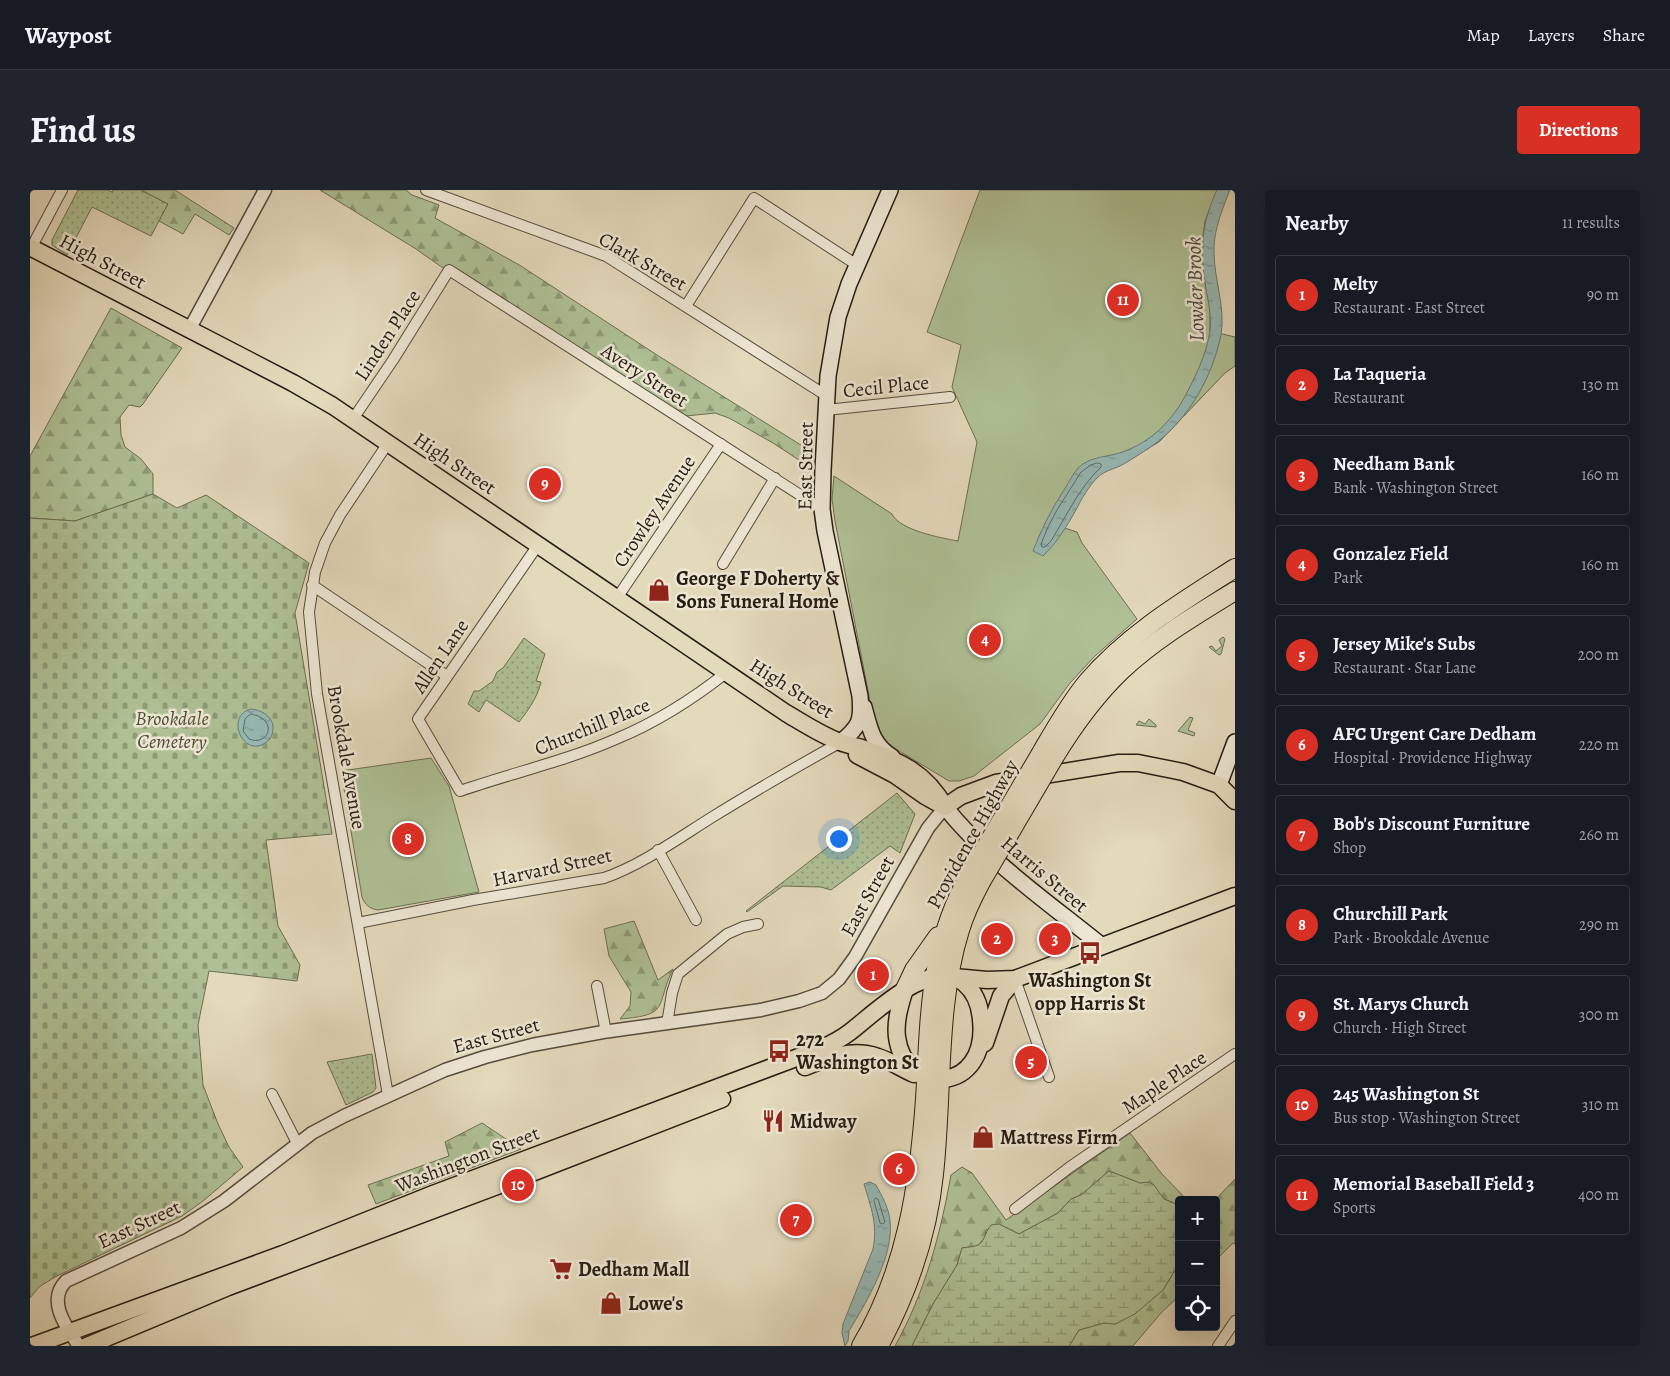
<!DOCTYPE html>
<meta charset="utf-8">
<style>
:root{--surface:#171b24;--page:#20242c;--text:#f1f3f6;--muted:#9ea1a6;--line:#363941;--accent:#d93025}
body{margin:0;font-family:Alegreya,serif;background:var(--page);color:var(--text)}
.controls{position:absolute;right:15px;bottom:15px;display:grid;overflow:hidden;border-radius:5px;box-shadow:0 5px 20px #0002}
.controls button{width:45px;height:45px;display:grid;place-items:center;padding:0;border:0;border-bottom:1px solid var(--line);background:var(--surface);color:var(--text);font:25px sans-serif}
.you{position:absolute;left:808px;top:648px;width:18px;height:18px;margin:-12px;border:4px solid #fff;border-radius:50%;background:#1a73e8;box-shadow:0 0 0 8px #1a73e833}
.badge{display:grid;place-items:center;width:32px;height:32px;border-radius:50%;background:var(--accent);color:#fff;font-size:16px;font-weight:700}
.pin{position:absolute;translate:-50% -50%;border:2px solid #fff;box-shadow:0 1px 5px #0006}
.list{margin:0;padding:0;list-style:none}
h2{display:flex;justify-content:space-between;align-items:center;height:65px;margin:0;padding:0 20px;font-size:21px}
h2 small{font-size:16px;font-weight:400;color:var(--muted)}
.list li{display:grid;grid-template-columns:32px 1fr auto;gap:15px;align-items:center;box-sizing:border-box;height:80px;margin:0 10px 10px;padding:0 10px;border:1px solid var(--line);border-radius:5px}
.list b{display:block;font-size:19px;white-space:nowrap}
.list p{margin:0;font-size:16px;white-space:nowrap;color:var(--muted)}
.list em{font-size:16px;font-style:normal;color:var(--muted)}
.icon{flex:none;width:28px;height:28px;fill:none;stroke:currentColor;stroke-width:2;stroke-linecap:round;stroke-linejoin:round}
.map{position:relative;flex:none;width:1205px;height:1156px;overflow:hidden;border-radius:5px}
header{display:flex;align-items:center;gap:30px;box-sizing:border-box;height:70px;padding:0 25px;background:var(--surface);border-bottom:1px solid var(--line)}
header strong{font-size:24px}
nav{display:flex;gap:28px;margin-inline-start:auto;font-size:18px}
.intro{display:flex;align-items:center;justify-content:space-between;box-sizing:border-box;height:120px;padding:0 30px}
h1{margin:0;font-size:35px}
.button{padding:12px 22px;border-radius:5px;background:var(--accent);color:#fff;font-size:18px;font-weight:700}
main{display:flex;gap:30px;padding:0 30px}
aside{flex:1;background:var(--surface);border-radius:5px;box-shadow:0 5px 20px #0002}
.map>svg:first-child{display:block}
</style>
<header>
<strong>Waypost</strong>
<nav><a>Map</a><a>Layers</a><a>Share</a></nav>
</header>
<div class="intro"><h1>Find us</h1><a class="button">Directions</a></div>
<main>
<div class="map">
<svg width="1205" height="1156" viewBox="0 0 1205 1156">
<defs>
<pattern id="grass-dots" width="8" height="8" patternUnits="userSpaceOnUse" patternTransform="scale(1.25)"><rect width="8" height="8" fill="#aec094"/><path d="M2 2h.1M6 6h.1" fill="none" stroke="#8d9b77" stroke-width="1.8" stroke-linecap="round"/></pattern>
<pattern id="forest-firs" width="22" height="20" patternUnits="userSpaceOnUse" patternTransform="scale(1.25)"><rect width="22" height="20" fill="#aec094"/><path d="M5 1l3.5 6h-7zM16 11l3.5 6h-7z" fill="#8d9b77"/></pattern>
<pattern id="wetland-marsh" width="20" height="14" patternUnits="userSpaceOnUse" patternTransform="scale(1.25)"><rect width="20" height="14" fill="#aec094"/><path d="M1 5h8M5 5V1M11 12h8M15 12V8" fill="none" stroke="#8d9b77"/></pattern>
<pattern id="cemetery-stones" width="16" height="16" patternUnits="userSpaceOnUse" patternTransform="scale(1.25)"><rect width="16" height="16" fill="#aec094"/><path d="M2 7V4a2 2 0 0 1 4 0v3zM10 15v-3a2 2 0 0 1 4 0v3z" fill="#8d9b77"/></pattern>
<pattern id="water-ripples" width="26" height="14" patternUnits="userSpaceOnUse" patternTransform="scale(1.25)"><rect width="26" height="14" fill="#96b9b5"/><path d="M2 4q2-2 4 0t4 0M15 11q2-2 4 0t4 0" fill="none" stroke="#7a9692"/></pattern>
</defs>
<rect width="100%" height="100%" fill="#e3d9bb"/>
<filter id="stains"><feTurbulence type="fractalNoise" baseFrequency=".004" numOctaves="4"/><feColorMatrix values="0 0 0 0 .2 0 0 0 0 .09 0 0 0 0 .02 0 0 0 .5 -.17"/></filter>
<radialGradient id="worn" r=".72"><stop offset=".6" stop-color="#630" stop-opacity="0"/><stop offset="1" stop-color="#630" stop-opacity=".3"/></radialGradient>
<!-- grass -->
<g fill="url(#grass-dots)" stroke="#6a6e53">
<path d="M 48,0 L 78,0 L 82,2 L 83,0 L 111,0 L 138,14 L 121,46 L 62,17 L 37,65 L 22,55 L 22,50 Z"/>
<path d="M 494,448 L 515,464 L 506,491 L 511,492 C 507,508 499,519 489,532 L 456,510 L 449,522 L 438,514 L 444,501 L 449,501 L 463,491 L 467,482 L 473,478 Z"/>
<path d="M 867,603 L 885,624 L 870,663 L 860,656 L 801,700 L 791,697 L 753,696 L 717,722 L 716,721 Z"/>
<path d="M 342,864 L 346,898 L 343,902 L 316,915 L 297,872 Z"/>
</g>
<!-- forest -->
<g fill="url(#forest-firs)" stroke="#6a6e53">
<path d="M 111,0 L 145,0 L 204,38 L 199,45 L 165,24 L 153,44 L 129,31 L 138,14 Z"/>
<path d="M 290,0 L 376,0 L 382,5 L 409,15 L 405,28 L 491,76 L 627,165 L 774,257 L 777,265 L 769,270 L 743,253 L 699,228 L 685,223 L 656,226 L 429,80 L 418,76 L 413,78 L 386,59 Z"/>
<path d="M 81,118 L 152,158 L 113,214 L 110,217 L 99,215 L 90,227 L 91,245 L 95,257 L 111,269 L 123,284 L 123,304 L 45,331 L 0,328 L 0,266 Z"/>
<path d="M 604,731 L 628,790 L 643,779 C 625,816 641,825 590,829 L 600,816 L 601,802 L 579,766 L 574,739 Z"/>
<path d="M 452,933 L 491,959 L 346,1014 L 338,995 L 419,966 L 415,952 Z"/>
<path d="M 1100,943 L 1132,984 L 1157,1010 L 1149,1010 L 1149,1015 L 1134,1009 L 1110,993 L 1079,981 L 1051,1005 L 1041,1009 L 1028,1023 L 989,1044 L 969,1034 L 956,1040 L 955,1047 L 948,1056 L 932,1058 L 927,1075 L 903,1114 L 882,1156 L 865,1156 C 895,1102 910,1046 921,985 L 932,977 L 942,983 L 976,1030 Z"/>
<path d="M 1205,989 L 1205,1054 L 1203,1053 L 1186,1070 L 1185,1010 Z"/>
<path d="M 1149,1074 L 1149,1106 L 1131,1123 L 1103,1156 L 1039,1156 L 1049,1140 L 1074,1133 L 1085,1134 L 1112,1118 L 1119,1110 L 1133,1100 Z"/>
</g>
<!-- wetland -->
<path fill="url(#wetland-marsh)" stroke="#6a6e53" d="M 1079,981 L 1110,993 L 1119,992 L 1124,995 L 1134,1009 L 1149,1015 L 1149,1074 L 1133,1100 L 1105,1124 L 1085,1134 L 1074,1133 L 1049,1140 L 1039,1156 L 882,1156 L 903,1114 L 927,1075 L 932,1058 C 937,1057 944,1057 948,1055 C 954,1053 956,1040 961,1035 L 969,1034 L 989,1044 L 1028,1023 L 1041,1009 L 1051,1005 Z"/>
<!-- cemetery -->
<path fill="url(#cemetery-stones)" stroke="#6a6e53" d="M 123,304 L 147,318 L 176,305 L 279,373 L 265,423 L 302,644 L 236,650 L 248,736 L 270,775 L 267,791 L 179,781 L 168,835 L 173,895 L 188,934 L 199,957 L 213,977 L 173,1011 L 152,1026 L 25,1087 L 9,1097 L 0,1108 L 0,328 L 45,331 Z"/>
<!-- green -->
<g fill="#aec094" stroke="#6a6e53">
<path d="M 950,0 L 1187,0 L 1175,31 L 1171,58 L 1175,93 L 1180,118 L 1180,141 L 1205,147 L 1205,176 L 1195,183 L 1129,252 L 1090,275 L 1042,293 L 1019,333 L 1047,342 L 1052,353 L 1107,429 L 1065,466 L 1040,493 L 1010,534 L 944,586 L 929,591 L 919,591 L 866,559 L 849,546 L 841,516 L 805,331 L 802,309 L 804,286 L 862,324 C 869,340 911,348 928,351 L 947,252 L 922,197 L 931,155 L 897,142 Z"/>
<path d="M 1193,447 L 1195,449 L 1191,464 L 1189,465 L 1179,457 L 1182,456 L 1186,461 L 1192,456 L 1189,450 Z"/>
<path d="M 1160,527 L 1163,528 L 1158,540 L 1165,543 L 1164,546 L 1148,541 Z"/>
<path d="M 1119,529 L 1126,535 L 1126,537 L 1106,535 L 1109,531 L 1115,534 Z"/>
<path d="M 401,568 L 419,596 L 449,702 L 348,720 C 340,719 335,715 332,707 L 311,581 Z"/>
</g>
<!-- water -->
<g fill="url(#water-ripples)" stroke="#697b74">
<path d="M 1187,0 L 1200,0 C 1193,17 1184,40 1184,58 C 1183,87 1196,117 1191,145 C 1181,192 1154,237 1113,262 C 1105,267 1098,272 1090,276 C 1081,280 1074,281 1067,288 C 1056,299 1050,313 1042,327 C 1034,341 1025,354 1013,366 L 1003,361 C 1012,338 1022,318 1036,297 C 1039,292 1043,284 1048,278 C 1058,268 1073,267 1086,264 C 1117,255 1139,235 1154,208 C 1165,188 1177,163 1180,141 C 1182,124 1177,108 1175,92 C 1170,59 1172,31 1187,0 Z"/>
<path d="M 221,519 C 237,521 249,532 240,549 C 215,574 193,526 221,519 Z"/>
<path d="M 840,992 L 846,995 C 852,1006 859,1018 860,1031 C 864,1066 837,1111 819,1141 L 818,1151 L 815,1156 L 812,1143 L 813,1134 L 843,1059 C 848,1034 841,1018 834,994 Z"/>
</g>
<g fill="none" stroke-linecap="round" stroke-linejoin="round">
<!-- shore -->
<g stroke="#5e6b64" stroke-width="1">
<path d="M 1068,273 L 1071,274 L 1071,277 C 1049,298 1037,325 1021,351 L 1015,357 L 1012,357 L 1011,354 L 1018,337 L 1027,320 L 1051,282 L 1061,275 Z"/>
<path d="M 221,524 C 249,529 239,557 219,549 L 213,541 L 215,529 Z"/>
<path d="M 846,1008 L 848,1009 L 855,1032 L 853,1034 L 850,1033 L 844,1011 Z"/>
</g>
<defs>
<g id="minor">
<path d="M 396,0 L 576,66 L 797,206"/>
<path d="M 0,60 L 32,0"/>
<path d="M 656,116 L 724,8 L 827,75"/>
<path d="M 796,220 L 920,207"/>
<path d="M 323,229 L 363,170 L 419,80 L 792,319"/>
<path d="M 508,355 L 388,529 L 430,601 C 482,583 536,571 586,549 C 627,532 663,509 697,482"/>
<path d="M 693,374 L 745,288"/>
<path d="M 282,395 L 417,486"/>
<path d="M 587,408 L 691,254"/>
<path d="M 628,660 L 666,730"/>
<path d="M 328,733 L 443,710 L 574,688 C 612,675 650,647 684,626 C 726,600 768,576 811,552"/>
<path d="M 985,789 L 1019,887"/>
<path d="M 567,796 L 576,842"/>
<path d="M 637,834 L 642,803 L 648,784 L 697,744 L 713,737 L 728,734"/>
<path d="M 242,904 L 267,953"/>
<path d="M 358,905 L 287,504 L 279,422 L 285,382 L 295,353 L 310,325 L 358,253"/>
<path d="M 985,1019 L 1040,977 L 1205,864"/>
<path d="M 1188,1156 L 1205,1131"/>
</g>
<g id="tertiary">
<path d="M 159,140 L 235,0"/>
<path d="M 49,1156 C 37,1138 16,1111 36,1091 L 151,1038 L 194,1011 L 282,943 L 314,926 L 415,880 L 455,867 L 502,855 L 573,842 L 731,820 L 769,811 L 792,803 L 809,789 L 825,767 L 898,638 L 915,617"/>
</g>
<g id="secondary">
<path d="M 834,517 C 840,539 842,554 862,567"/>
<path d="M 811,552 C 830,536 832,531 830,506 L 795,341 L 792,319 L 793,280 L 798,186 L 808,127 L 819,94 L 860,0"/>
<path d="M 1189,595 L 1205,552"/>
<path d="M 915,617 C 959,672 1018,712 1072,756"/>
</g>
<g id="primary">
<path d="M 0,57 L 263,193 L 303,216 L 756,523 C 773,533 791,545 810,552 C 817,555 825,556 832,558 C 869,570 896,583 915,617"/>
<path d="M 827,565 L 865,585 L 895,606 L 913,616"/>
<path d="M 915,617 L 931,606 L 966,593 L 1089,573 L 1108,573 L 1153,582 L 1189,595 L 1205,611"/>
<path d="M 924,787 L 957,790 L 985,789 L 1205,706"/>
<path d="M 955,853 L 971,806 L 985,789"/>
<path d="M 775,877 C 799,867 823,858 848,867 C 861,871 872,879 884,884"/>
<path d="M 2,1156 L 253,1064 L 403,1004 L 790,859 C 801,854 811,849 820,842 C 845,823 901,766 934,793 C 945,802 950,816 951,830 C 959,903 875,908 867,847 C 865,831 870,815 875,799"/>
<path d="M 57,1156 L 198,1097 L 499,984 L 692,909"/>
</g>
<g id="trunk">
<path d="M 1011,563 C 1025,539 1039,514 1057,492 C 1098,444 1152,412 1205,378"/>
<path d="M 1025,566 C 1044,535 1065,506 1091,481 C 1125,449 1166,425 1205,401"/>
<path d="M 875,799 L 884,780 L 908,746"/>
<path d="M 831,1156 C 876,1081 889,995 895,909 C 900,826 898,757 941,682"/>
<path d="M 849,1156 C 878,1102 898,1044 904,984 C 913,904 906,817 930,740 C 935,723 943,707 951,692"/>
</g>
</defs>
<!-- minor casing -->
<use href="#minor" stroke="#554c3c" stroke-width="12"/>
<!-- tertiary casing -->
<use href="#tertiary" stroke="#554c3c" stroke-width="15"/>
<!-- secondary casing -->
<use href="#secondary" stroke="#261d12" stroke-width="18"/>
<!-- primary casing -->
<use href="#primary" stroke="#261d12" stroke-width="19"/>
<!-- trunk casing -->
<use href="#trunk" stroke="#261d12" stroke-width="20"/>
<!-- minor -->
<use href="#minor" stroke="#ede6d3" stroke-width="10"/>
<!-- tertiary -->
<use href="#tertiary" stroke="#ede6d3" stroke-width="12"/>
<!-- secondary -->
<use href="#secondary" stroke="#ede6d3" stroke-width="15"/>
<!-- primary -->
<use href="#primary" stroke="#e3d9bb" stroke-width="16"/>
<!-- trunk -->
<use href="#trunk" stroke="#e3d9bb" stroke-width="18"/>
<defs>
<g id="trunk-bridge">
<path d="M 941,682 L 1011,563"/>
<path d="M 951,692 L 1025,566"/>
</g>
</defs>
<!-- trunk-bridge casing -->
<use href="#trunk-bridge" stroke="#261d12" stroke-width="20" stroke-linecap="butt"/>
<!-- trunk-bridge -->
<use href="#trunk-bridge" stroke="#e3d9bb" stroke-width="18"/>
</g>
<!-- icons -->
<defs>
<symbol id="shop-bare" viewBox="-9 -9 18 18"><path d="M-5-2.5h2.3a2.7 3.5 0 0 1 5.4 0H5L5.5 6h-11ZM-1.5-2.5h3a1.5 2.3 0 0 0-3 0Z" fill="#8f2418" stroke="#ede6d3" stroke-width="2.5" paint-order="stroke"/></symbol>
<symbol id="bus-bare" viewBox="-9 -9 18 18"><path d="M-5-6H5V4H4V6H2V4H-2V6H-4V4H-5ZM-3.5-4V0h7V-4ZM-3.5 1.2v1.5H-2V1.2ZM2 1.2v1.5H3.5V1.2Z" fill="#8f2418" stroke="#ede6d3" stroke-width="2.5" paint-order="stroke"/></symbol>
<symbol id="restaurant-bare" viewBox="-9 -9 18 18"><path d="M-5-6h1v4h1v-4h1v4h1v-4h1v5L-1.5 .5V6h-2V.5L-5-1ZM5-6V6H3V1.5H1.5Q1.5-4 5-6Z" fill="#8f2418" stroke="#ede6d3" stroke-width="2.5" paint-order="stroke"/></symbol>
<symbol id="supermarket-bare" viewBox="-9 -9 18 18"><path d="M-6-5.5h2.5l.6 2H6L4.5 2H-2.5L-4.4-4H-6ZM-1.5 3.2a1.3 1.3 0 1 0 .1 0ZM3 3.2a1.3 1.3 0 1 0 .1 0Z" fill="#8f2418" stroke="#ede6d3" stroke-width="2.5" paint-order="stroke"/></symbol>
</defs>
<g fill-rule="evenodd">
<use href="#shop-bare" x="613" y="384" width="32" height="32"/>
<use href="#bus-bare" x="1044" y="747" width="32" height="32"/>
<use href="#bus-bare" x="733" y="845" width="32" height="32"/>
<use href="#restaurant-bare" x="727" y="915" width="32" height="32"/>
<use href="#shop-bare" x="937" y="931" width="32" height="32"/>
<use href="#supermarket-bare" x="515" y="1063" width="32" height="32"/>
<use href="#shop-bare" x="565" y="1097" width="32" height="32"/>
</g>
<g text-anchor="middle" stroke-width="5" stroke-linejoin="round" paint-order="stroke">
<!-- street labels -->
<g font-size="20" fill="#261d12" stroke="#ede6d3">
<text transform="translate(73 71) rotate(28)" y="7">High Street</text>
<text transform="translate(613 71) rotate(30)" y="7">Clark Street</text>
<text transform="translate(357 145) rotate(-57)" y="7">Linden Place</text>
<text transform="translate(615 185) rotate(33)" y="7">Avery Street</text>
<text transform="translate(856 196) rotate(-6)" y="7">Cecil Place</text>
<text transform="translate(425 273) rotate(34)" y="7">High Street</text>
<text transform="translate(775 276) rotate(-89)" y="7">East Street</text>
<text transform="translate(624 321) rotate(-56)" y="7">Crowley Avenue</text>
<text transform="translate(410 466) rotate(-56)" y="7">Allen Lane</text>
<text transform="translate(762 498) rotate(32)" y="7">High Street</text>
<text transform="translate(562 536) rotate(-22)" y="7">Churchill Place</text>
<text transform="translate(317 567) rotate(80)" y="7">Brookdale Avenue</text>
<text transform="translate(942 644) rotate(-61)" y="7">Providence Highway</text>
<text transform="translate(522 677) rotate(-12)" y="7">Harvard Street</text>
<text transform="translate(1015 684) rotate(40)" y="7">Harris Street</text>
<text transform="translate(837 706) rotate(-61)" y="7">East Street</text>
<text transform="translate(466 845) rotate(-15)" y="7">East Street</text>
<text transform="translate(1134 892) rotate(-34)" y="7">Maple Place</text>
<text transform="translate(437 969) rotate(-21)" y="7">Washington Street</text>
<text transform="translate(109 1034) rotate(-25)" y="7">East Street</text>
</g>
<!-- poi labels -->
<g font-size="20" font-weight="bold" fill="#261d12" stroke="#ede6d3" text-anchor="start">
<text x="646" y="395">George F Doherty &amp;<tspan x="646" dy="23">Sons Funeral Home</tspan></text>
<text x="1060" y="797" text-anchor="middle">Washington St<tspan x="1060" dy="23">opp Harris St</tspan></text>
<text x="766" y="856">272<tspan x="766" dy="23">Washington St</tspan></text>
<text x="760" y="938">Midway</text>
<text x="970" y="954">Mattress Firm</text>
<text x="548" y="1086">Dedham Mall</text>
<text x="598" y="1120">Lowe's</text>
</g>
<!-- park labels -->
<g font-size="20" font-style="italic" fill="#4f4e39" stroke="#ede6d3">
<text x="142" y="535">Brookdale<tspan x="142" dy="23">Cemetery</tspan></text>
</g>
<!-- water labels -->
<g font-size="21" font-style="italic" fill="#484c43" stroke="#ede6d3">
<text transform="translate(1165 99) rotate(-92)" y="7">Lowder Brook</text>
</g>
</g>
<rect width="100%" height="100%" filter="url(#stains)"/>
<rect width="100%" height="100%" fill="url(#worn)"/>
</svg>
<div class="controls">
<button>+</button>
<button>−</button>
<button><svg class="icon" aria-label="locate" viewBox="0 0 24 24"><circle cx="12" cy="12" r="6"/><path d="M12 2v4M12 18v4M2 12h4M18 12h4"/></svg></button>
</div>
<div class="you"></div>
<div class="pin badge" style="left:843px;top:785px">1</div>
<div class="pin badge" style="left:967px;top:749px">2</div>
<div class="pin badge" style="left:1025px;top:749px">3</div>
<div class="pin badge" style="left:955px;top:450px">4</div>
<div class="pin badge" style="left:1001px;top:872px">5</div>
<div class="pin badge" style="left:869px;top:979px">6</div>
<div class="pin badge" style="left:766px;top:1030px">7</div>
<div class="pin badge" style="left:378px;top:649px">8</div>
<div class="pin badge" style="left:515px;top:294px">9</div>
<div class="pin badge" style="left:488px;top:995px">10</div>
<div class="pin badge" style="left:1093px;top:110px">11</div>
</div>
<aside>
<h2>Nearby<small>11 results</small></h2>
<ul class="list">
<li><span class="badge">1</span><div><b>Melty</b><p>Restaurant · East Street</p></div><em>90 m</em></li>
<li><span class="badge">2</span><div><b>La Taqueria</b><p>Restaurant</p></div><em>130 m</em></li>
<li><span class="badge">3</span><div><b>Needham Bank</b><p>Bank · Washington Street</p></div><em>160 m</em></li>
<li><span class="badge">4</span><div><b>Gonzalez Field</b><p>Park</p></div><em>160 m</em></li>
<li><span class="badge">5</span><div><b>Jersey Mike's Subs</b><p>Restaurant · Star Lane</p></div><em>200 m</em></li>
<li><span class="badge">6</span><div><b>AFC Urgent Care Dedham</b><p>Hospital · Providence Highway</p></div><em>220 m</em></li>
<li><span class="badge">7</span><div><b>Bob's Discount Furniture</b><p>Shop</p></div><em>260 m</em></li>
<li><span class="badge">8</span><div><b>Churchill Park</b><p>Park · Brookdale Avenue</p></div><em>290 m</em></li>
<li><span class="badge">9</span><div><b>St. Marys Church</b><p>Church · High Street</p></div><em>300 m</em></li>
<li><span class="badge">10</span><div><b>245 Washington St</b><p>Bus stop · Washington Street</p></div><em>310 m</em></li>
<li><span class="badge">11</span><div><b>Memorial Baseball Field 3</b><p>Sports</p></div><em>400 m</em></li>
</ul>
</aside>
</main>
